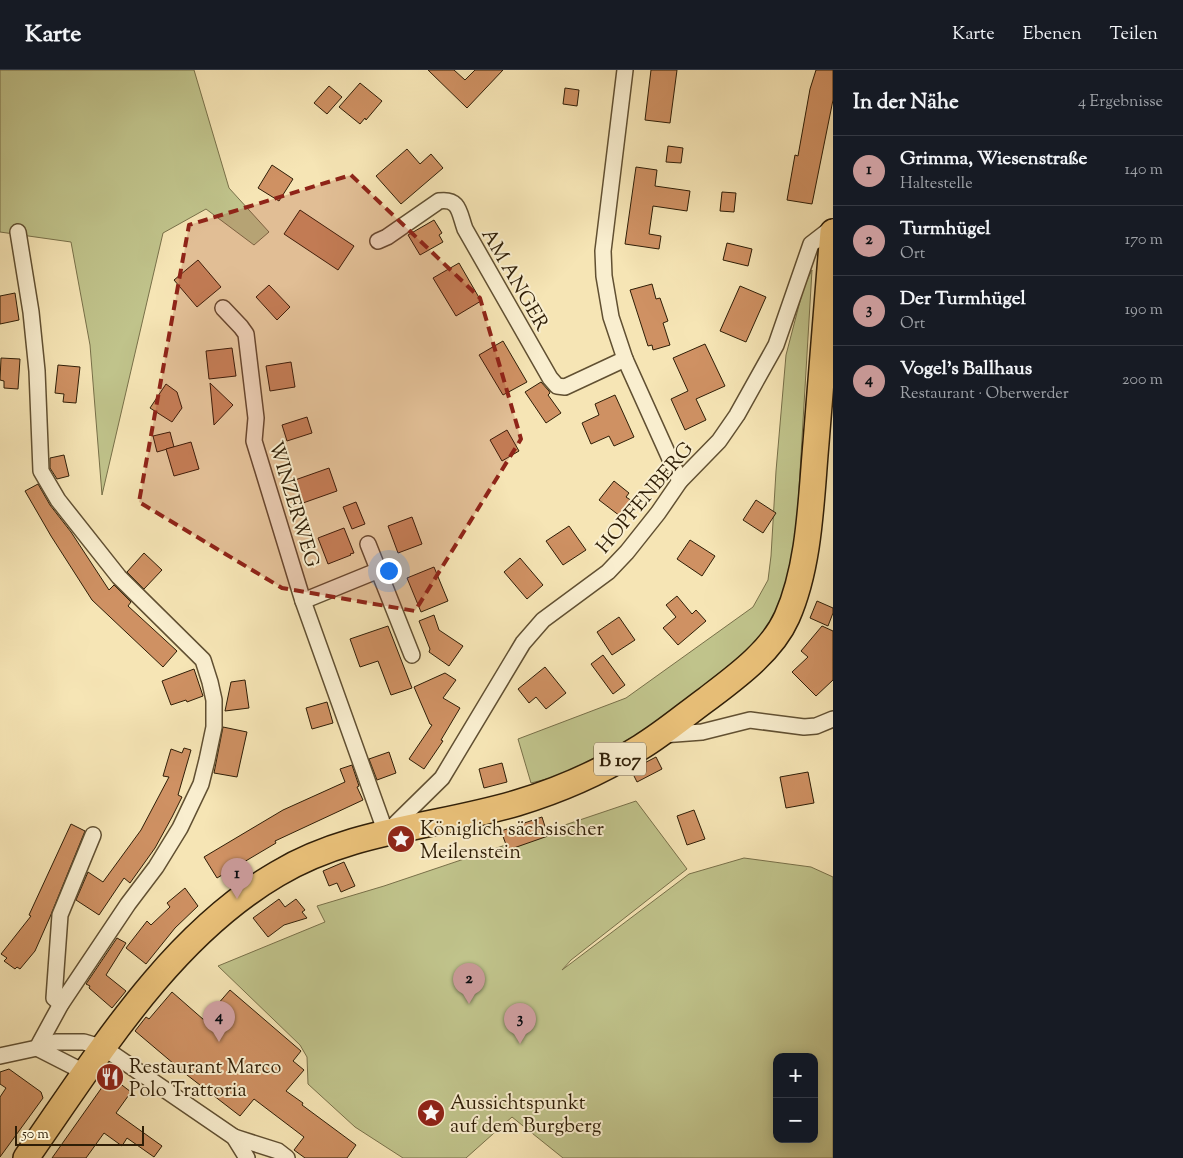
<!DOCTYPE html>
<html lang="de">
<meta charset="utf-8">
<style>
:root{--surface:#171b24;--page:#20242c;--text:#f1f3f6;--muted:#9ea1a6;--line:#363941;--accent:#c59692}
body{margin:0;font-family:"Sorts Mill Goudy",serif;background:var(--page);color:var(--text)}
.controls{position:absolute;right:15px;bottom:15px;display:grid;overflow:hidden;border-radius:10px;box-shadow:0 2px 12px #0003}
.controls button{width:45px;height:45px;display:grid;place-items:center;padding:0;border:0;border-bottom:1px solid var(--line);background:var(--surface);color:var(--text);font:25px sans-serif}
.scale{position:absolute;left:15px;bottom:12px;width:129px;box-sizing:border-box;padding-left:5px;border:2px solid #2f1e07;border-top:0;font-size:14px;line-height:18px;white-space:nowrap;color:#2f1e07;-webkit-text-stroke:4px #f9eecf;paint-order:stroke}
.you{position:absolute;left:388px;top:500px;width:18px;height:18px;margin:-12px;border:4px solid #fff;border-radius:50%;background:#1a73e8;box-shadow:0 0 0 8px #1a73e833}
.badge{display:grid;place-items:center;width:32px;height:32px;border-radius:50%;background:var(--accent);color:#111;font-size:16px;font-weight:700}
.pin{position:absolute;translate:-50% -41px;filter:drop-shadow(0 1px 2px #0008)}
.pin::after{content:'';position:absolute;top:26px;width:18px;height:15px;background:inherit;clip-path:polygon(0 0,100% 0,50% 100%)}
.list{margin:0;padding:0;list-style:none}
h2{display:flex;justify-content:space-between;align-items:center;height:65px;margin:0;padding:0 20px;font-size:21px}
h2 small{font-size:16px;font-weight:400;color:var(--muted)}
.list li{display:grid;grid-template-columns:32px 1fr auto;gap:15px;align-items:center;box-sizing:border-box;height:70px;padding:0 20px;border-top:1px solid var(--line)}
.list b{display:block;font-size:19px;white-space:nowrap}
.list p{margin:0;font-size:16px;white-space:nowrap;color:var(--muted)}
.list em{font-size:16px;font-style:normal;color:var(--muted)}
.map{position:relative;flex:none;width:833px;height:1088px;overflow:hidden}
header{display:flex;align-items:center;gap:30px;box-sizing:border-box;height:70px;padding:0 25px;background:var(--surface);border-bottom:1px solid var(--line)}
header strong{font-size:24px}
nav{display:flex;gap:28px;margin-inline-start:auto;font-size:18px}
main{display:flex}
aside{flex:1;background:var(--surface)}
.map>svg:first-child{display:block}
</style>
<header>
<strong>Karte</strong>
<nav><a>Karte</a><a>Ebenen</a><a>Teilen</a></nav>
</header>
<main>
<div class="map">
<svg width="833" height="1088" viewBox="0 0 833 1088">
<rect width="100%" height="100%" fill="#f6e5b5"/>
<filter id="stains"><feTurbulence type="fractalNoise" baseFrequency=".004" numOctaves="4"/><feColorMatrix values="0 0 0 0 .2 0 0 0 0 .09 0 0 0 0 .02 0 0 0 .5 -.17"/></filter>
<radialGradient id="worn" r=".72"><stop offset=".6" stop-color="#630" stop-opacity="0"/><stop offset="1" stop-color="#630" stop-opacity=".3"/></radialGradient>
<!-- green -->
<g fill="#c0c38b" stroke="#787049" fill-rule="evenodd">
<path d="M 0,0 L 194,0 L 229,118 L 269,162 L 254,175 L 206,139 L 163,163 L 102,425 L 90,275 L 71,172 L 0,162 Z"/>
<path d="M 812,200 L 795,486 L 777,546 L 760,570 L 655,655 L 562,705 L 531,713 L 518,669 L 626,628 L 753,537 L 768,510 L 771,486 L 776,401 L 786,285 L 804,216 Z"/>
<path d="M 636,731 L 687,799 L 571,890 L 562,900 L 689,804 L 744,788 L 811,797 L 833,807 L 833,1088 L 563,1088 L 512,1047 L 466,1088 L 403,1088 L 355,1057 L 308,1014 L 307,987 L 300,975 L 218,896 L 325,852 L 317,836 L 384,816 ZM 777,987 L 814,987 L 814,1069 L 777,1069 Z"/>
</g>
<!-- building -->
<g fill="#cf9163" stroke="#2f1e07">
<path d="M 428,0 L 454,0 L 465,10 L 475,0 L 503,0 L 467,38 Z"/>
<path d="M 651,0 L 677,0 L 670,53 L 645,50 Z"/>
<path d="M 816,0 L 833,0 L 833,30 L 812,134 L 787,130 L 795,85 L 798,86 L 810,19 Z"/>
<path d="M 360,13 L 382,31 L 366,50 L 365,48 L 360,54 L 339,37 Z"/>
<path d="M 329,16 L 342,27 L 327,44 L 314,33 Z"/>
<path d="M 565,18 L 579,20 L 577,36 L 563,34 Z"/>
<path d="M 668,76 L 683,78 L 681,93 L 666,92 Z"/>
<path d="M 407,79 L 420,94 L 431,84 L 443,98 L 401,134 L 376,106 Z"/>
<path d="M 272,95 L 293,109 L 279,131 L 258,118 Z"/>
<path d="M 636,97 L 657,100 L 655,116 L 690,121 L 687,141 L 653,136 L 649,164 L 661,166 L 659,179 L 625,174 Z"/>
<path d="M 722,122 L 736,123 L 734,142 L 720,141 Z"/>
<path d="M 300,140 L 354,176 L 338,200 L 284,164 Z"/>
<path d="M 434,150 L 442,163 L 439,165 L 443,172 L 420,185 L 408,165 Z"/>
<path d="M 727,173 L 752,179 L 748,196 L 723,190 Z"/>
<path d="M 198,190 L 221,217 L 197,237 L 174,210 Z"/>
<path d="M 459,193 L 481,231 L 456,246 L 433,208 Z"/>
<path d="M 652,214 L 656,229 L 660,228 L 668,251 L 663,253 L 670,275 L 653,280 L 652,275 L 648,276 L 630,220 Z"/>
<path d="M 269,215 L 290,237 L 277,250 L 256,227 Z"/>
<path d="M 740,216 L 766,227 L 746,272 L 720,261 Z"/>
<path d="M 15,223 L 19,250 L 0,254 L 0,226 Z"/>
<path d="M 503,271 L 527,312 L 503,325 L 479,285 Z"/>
<path d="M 705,274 L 725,316 L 696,329 L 706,350 L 685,360 L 671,329 L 688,321 L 673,288 Z"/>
<path d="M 232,278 L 236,306 L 209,309 L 206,281 Z"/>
<path d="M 1,288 L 20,289 L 18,319 L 4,318 L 4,311 L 0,310 Z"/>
<path d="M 291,292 L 295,317 L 270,321 L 266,296 Z"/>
<path d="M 58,295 L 80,297 L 76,333 L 63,332 L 64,324 L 55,323 Z"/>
<path d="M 541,312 L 549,321 L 550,323 L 548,325 L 561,343 L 546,353 L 525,322 Z"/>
<path d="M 210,313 L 233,335 L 214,355 Z"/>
<path d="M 166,314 L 177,322 L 182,338 L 172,352 L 150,338 Z"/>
<path d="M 615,325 L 634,367 L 614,376 L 609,366 L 591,374 L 582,353 L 599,345 L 595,334 Z"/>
<path d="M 307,347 L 312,363 L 287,371 L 282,355 Z"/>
<path d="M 507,360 L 519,381 L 502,391 L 490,370 Z"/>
<path d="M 170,362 L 174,377 L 157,382 L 153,366 Z"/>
<path d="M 191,372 L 199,399 L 174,406 L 166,379 Z"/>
<path d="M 64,385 L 69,406 L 57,409 L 50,398 L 50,388 Z"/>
<path d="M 329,398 L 337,421 L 303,433 L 295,410 Z"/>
<path d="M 614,411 L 629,423 L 626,427 L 632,431 L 620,446 L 599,430 Z"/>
<path d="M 38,414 L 50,435 L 71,462 L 109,520 L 114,515 L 131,532 L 128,536 L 177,581 L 163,597 L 92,530 L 51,466 L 25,421 Z"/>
<path d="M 756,430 L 776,443 L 763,463 L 743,450 Z"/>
<path d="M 356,432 L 365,454 L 352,459 L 343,437 Z"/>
<path d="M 412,447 L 422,474 L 398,483 L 388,456 Z"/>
<path d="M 569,456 L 586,480 L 563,495 L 546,471 Z"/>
<path d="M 344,458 L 354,483 L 350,484 L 351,485 L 328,494 L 318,468 Z"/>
<path d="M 690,470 L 715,486 L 702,506 L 677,489 Z"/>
<path d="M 144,483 L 162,500 L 144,519 L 127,502 Z"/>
<path d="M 520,488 L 543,515 L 527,529 L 504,502 Z"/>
<path d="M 434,497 L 448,531 L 421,542 L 407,508 Z"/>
<path d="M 677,526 L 692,544 L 696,540 L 706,551 L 678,575 L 663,558 L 676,547 L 666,535 Z"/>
<path d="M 817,531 L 833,538 L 833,543 L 828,556 L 810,548 Z"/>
<path d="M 434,545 L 439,560 L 463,576 L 449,596 L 429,582 L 430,579 L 419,551 Z"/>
<path d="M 619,547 L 635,570 L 612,585 L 597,562 Z"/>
<path d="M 388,556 L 412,618 L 391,625 L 378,591 L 360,597 L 350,569 Z"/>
<path d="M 822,556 L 833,561 L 833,610 L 816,626 L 792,602 L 808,587 L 801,581 Z"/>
<path d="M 603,585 L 625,615 L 613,624 L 591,594 Z"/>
<path d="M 545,597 L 566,623 L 546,639 L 536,627 L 529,633 L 518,619 Z"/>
<path d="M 194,599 L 203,626 L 187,632 L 186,630 L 171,635 L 162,611 Z"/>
<path d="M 445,603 L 456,610 L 443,628 L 460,638 L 441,670 L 443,671 L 424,699 L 409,689 L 432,655 L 430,654 L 414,617 Z"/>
<path d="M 245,610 L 249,638 L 225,641 L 231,612 Z"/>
<path d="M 327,632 L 333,653 L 312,659 L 306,638 Z"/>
<path d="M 223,657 L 247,662 L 237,707 L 214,703 Z"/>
<path d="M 184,678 L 191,680 L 178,725 L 182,727 L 172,747 L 155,778 L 130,813 L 124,808 L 99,845 L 76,830 L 88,802 L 103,812 L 141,760 L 169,707 L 163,706 L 171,679 L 182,683 Z"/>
<path d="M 389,682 L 396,703 L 377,710 L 369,689 Z"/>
<path d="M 656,687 L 662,699 L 637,712 L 631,700 Z"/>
<path d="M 502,693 L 507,712 L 484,718 L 479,699 Z"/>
<path d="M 352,695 L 359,716 L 357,717 L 363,730 L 275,771 L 276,773 L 217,808 L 204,787 L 283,740 L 345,712 L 340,699 Z"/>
<path d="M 808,702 L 814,733 L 786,738 L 780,707 Z"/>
<path d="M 694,740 L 705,769 L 687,775 L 677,746 Z"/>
<path d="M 542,747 L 548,766 L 508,780 L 501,761 Z"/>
<path d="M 71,754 L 85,761 L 50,847 L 35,881 L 20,899 L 17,897 L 15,899 L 4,891 L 7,888 L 1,884 L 31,846 L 29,845 Z"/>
<path d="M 344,792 L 355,816 L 341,822 L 337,813 L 329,816 L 323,801 Z"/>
<path d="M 185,818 L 198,836 L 175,858 L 146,894 L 126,878 L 147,851 L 151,855 L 170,837 L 167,833 Z"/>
<path d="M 279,829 L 285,837 L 296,829 L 305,840 L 302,842 L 307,848 L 284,855 L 268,867 L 253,848 Z"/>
<path d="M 117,868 L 126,873 L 106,905 L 126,921 L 112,938 L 89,918 L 90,916 L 86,914 Z"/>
<path d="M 230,920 L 301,981 L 293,991 L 304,1000 L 286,1021 L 303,1033 L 302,1035 L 356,1075 L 347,1088 L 305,1088 L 294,1080 L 304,1067 L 254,1029 L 240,1046 L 187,1005 L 135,961 L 146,947 L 149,949 L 172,922 L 204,950 Z"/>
<path d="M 9,999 L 41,1022 L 43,1028 L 0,1087 L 0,1027 L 6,1018 L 0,1014 L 0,1002 Z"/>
<path d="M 110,1006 L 131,1022 L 116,1043 L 162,1076 L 154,1087 L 127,1068 L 122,1076 L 104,1063 L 86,1088 L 52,1088 Z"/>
</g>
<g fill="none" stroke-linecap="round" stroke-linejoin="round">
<defs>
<g id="minor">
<path d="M 625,0 L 603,181 L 604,206 L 611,247 L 625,289 L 680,411"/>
<path d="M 18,162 L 31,242 L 37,301 L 41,401 L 58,430 L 119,507 L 203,590 L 210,612 L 214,630 L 214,657 L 207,690 L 201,714 L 180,758 L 156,797 L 128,834 L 61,934 L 37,978"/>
<path d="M 378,171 L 387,167 L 439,131 C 460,128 459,143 465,159 L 550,308 L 557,316 L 565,317 L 625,289"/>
<path d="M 223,238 L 241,257 L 246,264 L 256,348 L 254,371 L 303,531 L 386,763 L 442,708 L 523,573 L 543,550 L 608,502 L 627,482 L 658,443 L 680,411 L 719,371 L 737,345 L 776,275 L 811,174 L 833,157"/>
<path d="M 368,474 L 412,585"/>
<path d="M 303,531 L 379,500"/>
<path d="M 662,665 L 702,662 L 750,650 L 804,657 L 816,656 L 833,649"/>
<path d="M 61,934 L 54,928 L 60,845 L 93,765"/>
<path d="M 37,978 L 86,1003"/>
<path d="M 0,986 L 37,978 L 56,972 L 84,972 L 104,978 L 234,1067 L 247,1088"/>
<path d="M 234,1067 L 278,1081 L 287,1088"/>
</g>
<path id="primary" d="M 26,1088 C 97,987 168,868 277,804 C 350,760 437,757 517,733 C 560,720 603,701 641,677 C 664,663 685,645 707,629 C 736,607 772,581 787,547 C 810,495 811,429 816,373 C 822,302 827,232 833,162"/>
</defs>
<!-- minor casing -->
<use href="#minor" stroke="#615032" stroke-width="18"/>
<!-- primary casing -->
<use href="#primary" stroke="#2f1e07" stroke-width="28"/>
<!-- minor -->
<use href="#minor" stroke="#f9eecf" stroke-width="15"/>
<!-- primary -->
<use href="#primary" stroke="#ebc27a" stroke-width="25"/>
</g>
<!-- marked area -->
<path fill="#8f2418" fill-opacity="0.2" stroke="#8f2418" stroke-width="4" stroke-dasharray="10 6" stroke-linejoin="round" d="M 351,105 L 480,228 L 521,369 L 415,541 L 282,518 L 139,432 L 189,155 Z"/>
<!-- icons -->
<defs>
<symbol id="sight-disc" viewBox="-11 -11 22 22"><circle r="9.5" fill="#8f2418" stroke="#f9eecf"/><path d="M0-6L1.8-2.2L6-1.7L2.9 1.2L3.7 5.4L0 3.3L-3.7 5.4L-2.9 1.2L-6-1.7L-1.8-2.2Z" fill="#fff"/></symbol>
<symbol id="restaurant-disc" viewBox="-11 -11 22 22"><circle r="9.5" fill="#8f2418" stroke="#f9eecf"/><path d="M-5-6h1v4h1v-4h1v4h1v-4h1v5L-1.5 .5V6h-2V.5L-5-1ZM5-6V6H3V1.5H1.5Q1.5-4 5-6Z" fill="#fff"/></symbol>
</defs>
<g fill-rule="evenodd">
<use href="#sight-disc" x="385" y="753" width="32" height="32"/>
<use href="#restaurant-disc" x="94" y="991" width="32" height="32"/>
<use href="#sight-disc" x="415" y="1027" width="32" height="32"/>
</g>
<g text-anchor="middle" stroke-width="4" stroke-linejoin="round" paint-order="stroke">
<!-- shield labels -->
<rect fill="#f9eecf" stroke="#6c5c43" stroke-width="1" x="594" y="672.5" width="52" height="33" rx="4"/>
<g font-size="19" font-weight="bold" fill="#2f1e07">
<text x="620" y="696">B 107</text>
</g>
<!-- street labels -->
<g font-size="20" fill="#2f1e07" stroke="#f9eecf">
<text transform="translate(516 209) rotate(60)" y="7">AM ANGER</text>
<text transform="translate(644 427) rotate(-50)" y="7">HOPFENBERG</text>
<text transform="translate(295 434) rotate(73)" y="7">WINZERWEG</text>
</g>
<!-- poi labels -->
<g font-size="20" fill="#2f1e07" stroke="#f9eecf" text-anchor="start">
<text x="420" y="765">Königlich sächsischer<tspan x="420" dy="23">Meilenstein</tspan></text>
<text x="129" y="1003">Restaurant Marco<tspan x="129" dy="23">Polo Trattoria</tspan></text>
<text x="450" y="1039">Aussichtspunkt<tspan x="450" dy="23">auf dem Burgberg</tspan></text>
</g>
</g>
<rect width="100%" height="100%" filter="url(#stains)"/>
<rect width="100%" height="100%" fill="url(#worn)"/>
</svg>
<div class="controls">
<button>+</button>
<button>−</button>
</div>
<div class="scale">50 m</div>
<div class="you"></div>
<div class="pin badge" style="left:237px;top:829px">1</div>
<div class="pin badge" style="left:469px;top:934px">2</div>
<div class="pin badge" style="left:520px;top:974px">3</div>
<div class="pin badge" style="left:219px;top:972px">4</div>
</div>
<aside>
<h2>In der Nähe<small>4 Ergebnisse</small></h2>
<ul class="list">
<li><span class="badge">1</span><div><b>Grimma, Wiesenstraße</b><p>Haltestelle</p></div><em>140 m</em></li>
<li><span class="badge">2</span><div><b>Turmhügel</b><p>Ort</p></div><em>170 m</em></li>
<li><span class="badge">3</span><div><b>Der Turmhügel</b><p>Ort</p></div><em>190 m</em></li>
<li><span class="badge">4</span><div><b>Vogel's Ballhaus</b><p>Restaurant · Oberwerder</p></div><em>200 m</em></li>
</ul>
</aside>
</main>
